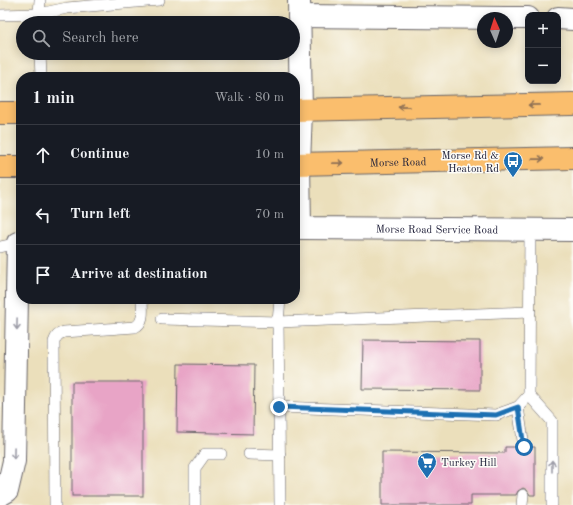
<!DOCTYPE html>
<meta charset="utf-8">
<style>
:root{--surface:#171b24;--page:#242831;--text:#f1f3f6;--muted:#9ea1a6;--line:#363941}
body{margin:0;font-family:"Old Standard TT",serif;background:var(--page);color:var(--text)}
.controls{position:absolute;right:12px;top:12px;display:grid;overflow:hidden;border-radius:8px;box-shadow:0 2px 10px #0003}
.controls button{width:36px;height:36px;display:grid;place-items:center;padding:0;border:0;border-bottom:1px solid var(--line);background:var(--surface);color:var(--text);font:20px sans-serif}
.compass{position:absolute;left:477px;top:12px;width:36px;height:36px;border-radius:50%;background:var(--surface);box-shadow:0 2px 10px #0003;rotate:357deg}
.stop{position:absolute;width:12px;height:12px;margin:-9px;border:3px solid #1f6fb2;border-radius:50%;background:#fff}
.stop.end{background:#1f6fb2;border-color:#fff;box-shadow:0 1px 4px #0008}
.list{margin:0;padding:0;list-style:none}
h2{display:flex;justify-content:space-between;align-items:center;height:52px;margin:0;padding:0 16px;font-size:17px}
h2 small{font-size:13px;font-weight:400;color:var(--muted)}
.list li{display:grid;grid-template-columns:26px 1fr auto;gap:12px;align-items:center;box-sizing:border-box;height:60px;padding:0 16px;border-top:1px solid var(--line)}
.list b{display:block;font-size:15px;white-space:nowrap}
.list em{font-size:13px;font-style:normal;color:var(--muted)}
.icon{flex:none;width:22px;height:22px;fill:none;stroke:currentColor;stroke-width:2;stroke-linecap:round;stroke-linejoin:round}
.map{position:relative;flex:none;width:573px;height:505px;overflow:hidden}
.search{position:absolute;background:var(--surface);box-shadow:0 2px 10px #0003;left:16px;top:16px;width:284px;height:44px;display:flex;align-items:center;gap:10px;box-sizing:border-box;padding:0 14px;border-radius:22px;color:var(--muted);font-size:15px}
.panel{position:absolute;background:var(--surface);box-shadow:0 2px 10px #0003;left:16px;top:72px;width:284px;height:232px;border-radius:16px}
.map>svg:first-child{display:block}
</style>
<div class="map">
<svg width="573" height="505" viewBox="0 0 573 505">
<rect width="100%" height="100%" fill="#fdfcf7"/>
<filter id="ink" filterUnits="userSpaceOnUse"><feTurbulence type="fractalNoise" baseFrequency=".025" numOctaves="2"/><feDisplacementMap in="SourceGraphic" scale="8" xChannelSelector="R" yChannelSelector="G"/><feConvolveMatrix kernelMatrix="1 2 1 2 8 2 1 2 1" color-interpolation-filters="sRGB"/></filter>
<filter id="wash" filterUnits="userSpaceOnUse"><feTurbulence type="fractalNoise" baseFrequency=".012" numOctaves="4" result="noise"/><feDisplacementMap in="SourceGraphic" scale="16" xChannelSelector="R" yChannelSelector="G"/><feGaussianBlur stdDeviation="0.9" result="paint"/><feColorMatrix in="noise" values="0 0 0 0 0 0 0 0 0 0 0 0 0 0 0 0 0 1.4 0 .05"/><feComposite in="paint" operator="in"/></filter>
<g filter="url(#wash)">
<rect width="100%" height="100%" fill="#ebdfbb"/>
<g id="blocks">
<!-- building -->
<g fill="#e8a4c6">
<path d="M 363,340 L 480,341 L 480,390 L 362,389 Z"/>
<path d="M 178,364 L 254,365 L 253,434 L 177,432 Z"/>
<rect x="72" y="382" width="71" height="114"/>
<path d="M 505,447 L 517,447 L 519,452 L 525,454 L 529,452 L 531,447 L 535,447 L 535,495 L 530,495 L 527,490 L 523,488 L 518,491 L 516,495 L 471,495 L 471,505 L 382,505 L 382,452 L 505,453 Z"/>
</g>
</g>
</g>
<g filter="url(#ink)">
<use href="#blocks" fill-opacity="0" stroke="#686468" stroke-width="1"/>
<g fill="none" stroke-linecap="round" stroke-linejoin="round">
<defs>
<g id="service">
<path d="M 40,0 L 39,14 L 67,8 L 159,0"/>
<path d="M 0,15 L 39,14 L 40,23"/>
<path d="M 40,53 L 41,77"/>
<path d="M 530,230 L 529,395 L 552,421 L 552,505"/>
<path d="M 0,247 L 18,243"/>
<path d="M 280,299 L 278,322 L 280,505"/>
<path d="M 162,319 L 278,322 L 530,312"/>
<path d="M 279,407 L 496,415 L 518,407 L 529,395"/>
<path d="M 518,407 L 524,447"/>
<path d="M 249,454 L 280,455"/>
<path d="M 55,505 L 54,342 C 56,336 58,334 64,332 L 135,327 C 145,322 142,309 142,299"/>
<path d="M 195,505 L 195,468 L 205,454 L 221,454"/>
<path d="M 522,505 L 523,495"/>
</g>
<g id="minor">
<path id="s1" d="M 299,0 L 301,110 L 299,164 L 300,228 L 573,230"/>
<path d="M 299,16 L 506,18"/>
<path d="M 507,18 L 528,18"/>
<path d="M 558,18 L 573,19"/>
<path d="M 0,495 L 7,491 L 14,461 L 18,243 L 21,242"/>
</g>
<g id="primary">
<path d="M 295,110 L 573,104"/>
<path d="M 0,113 L 21,113"/>
<path id="s2" d="M 295,164 L 573,158"/>
<path d="M 0,167 L 21,167"/>
</g>
</defs>
<!-- service casing -->
<use href="#service" stroke="#686468" stroke-width="12"/>
<!-- minor casing -->
<use href="#minor" stroke="#686468" stroke-width="24"/>
<!-- primary casing -->
<use href="#primary" stroke="#686468" stroke-width="24"/>
<!-- service -->
<use href="#service" stroke="#fff" stroke-width="11"/>
<!-- minor -->
<use href="#minor" stroke="#fff" stroke-width="22"/>
<!-- primary -->
<use href="#primary" stroke="#fabe6d" stroke-width="22"/>
</g>
<!-- one-way arrows -->
<defs><path id="oneway-shaft" d="M-6 0H5M1.5-3L5.5 0L1.5 3" fill="none" stroke-width="1.6" stroke-linecap="round" stroke-linejoin="round"/></defs>
<g stroke="#8e7054">
<use href="#oneway-shaft" transform="translate(534 105) rotate(179)"/>
<use href="#oneway-shaft" transform="translate(404 107) rotate(179)"/>
<use href="#oneway-shaft" transform="translate(538 159) rotate(-1)"/>
<use href="#oneway-shaft" transform="translate(338 163) rotate(-1)"/>
</g>
<g stroke="#9c9ca7">
<use href="#oneway-shaft" transform="translate(17 324) rotate(91)"/>
<use href="#oneway-shaft" transform="translate(14 453) rotate(91)"/>
<use href="#oneway-shaft" transform="translate(552 466) rotate(-90)"/>
</g>
</g>
<g fill="none" stroke-linecap="round" stroke-linejoin="round" filter="url(#ink)">
<!-- route -->
<path stroke="#1f6fb2" stroke-width="5" d="M 279,407 L 496,415 L 518,407 L 524,447"/>
</g>
<!-- icons -->
<defs>
<symbol id="bus-pin" viewBox="-11 -11 22 30"><path d="M0 17L-7.5 6A9.5 9.5 0 1 1 7.5 6Z" fill="#1f6fb2" stroke="#fdfcf7"/><path d="M-5-6H5V4H4V6H2V4H-2V6H-4V4H-5ZM-3.5-4V0h7V-4ZM-3.5 1.2v1.5H-2V1.2ZM2 1.2v1.5H3.5V1.2Z" fill="#fff"/></symbol>
<symbol id="supermarket-pin" viewBox="-11 -11 22 30"><path d="M0 17L-7.5 6A9.5 9.5 0 1 1 7.5 6Z" fill="#1f6fb2" stroke="#fdfcf7"/><path d="M-6-5.5h2.5l.6 2H6L4.5 2H-2.5L-4.4-4H-6ZM-1.5 3.2a1.3 1.3 0 1 0 .1 0ZM3 3.2a1.3 1.3 0 1 0 .1 0Z" fill="#fff"/></symbol>
</defs>
<g fill-rule="evenodd">
<use href="#bus-pin" x="502" y="150" width="22" height="30"/>
<use href="#supermarket-pin" x="416" y="451" width="22" height="30"/>
</g>
<g text-anchor="middle" stroke-width="3" stroke-linejoin="round" paint-order="stroke">
<!-- poi labels -->
<g font-size="11" fill="#22223b" stroke="#fdfcf7" text-anchor="end">
<text x="499" y="159">Morse Rd &amp;<tspan x="499" dy="13">Heaton Rd</tspan></text>
<text x="441" y="466" text-anchor="start">Turkey Hill</text>
</g>
<!-- street labels -->
<g font-size="11" fill="#22223b" stroke="#fdfcf7">
<text dy="4" stroke="none"><textPath href="#s2" startOffset="103">Morse Road</textPath></text>
<text dy="4" stroke="none"><textPath href="#s1" startOffset="365">Morse Road Service Road</textPath></text>
</g>
</g>
</svg>
<div class="controls">
<button>+</button>
<button>−</button>
</div>
<svg class="compass" viewBox="-18 -18 36 36"><path d="M0-13l5 13h-10z" fill="#e53935"/><path d="M0 13l5-13h-10z" fill="#9ea1a6"/></svg>
<div class="stop" style="left:524px;top:447px"></div>
<div class="stop end" style="left:279px;top:407px"></div>
<div class="search"><svg class="icon" aria-label="search" viewBox="0 0 24 24"><circle cx="10" cy="10" r="6"/><path d="M15 15l6 6"/></svg>Search here</div>
<section class="panel">
<h2>1 min<small>Walk · 80 m</small></h2>
<ul class="list">
<li><svg class="icon" aria-label="ahead" viewBox="0 0 24 24"><path d="M12 20V5M6 11l6-6 6 6"/></svg><div><b>Continue</b></div><em>10 m</em></li>
<li><svg class="icon" aria-label="left" viewBox="0 0 24 24"><path d="M17 20v-9H6M10 6l-5 5 5 5"/></svg><div><b>Turn left</b></div><em>70 m</em></li>
<li><svg class="icon" aria-label="arrive" viewBox="0 0 24 24"><path d="M6 21V4h12l-3 4 3 4H6"/></svg><div><b>Arrive at destination</b></div></li>
</ul>
</section>
</div>
